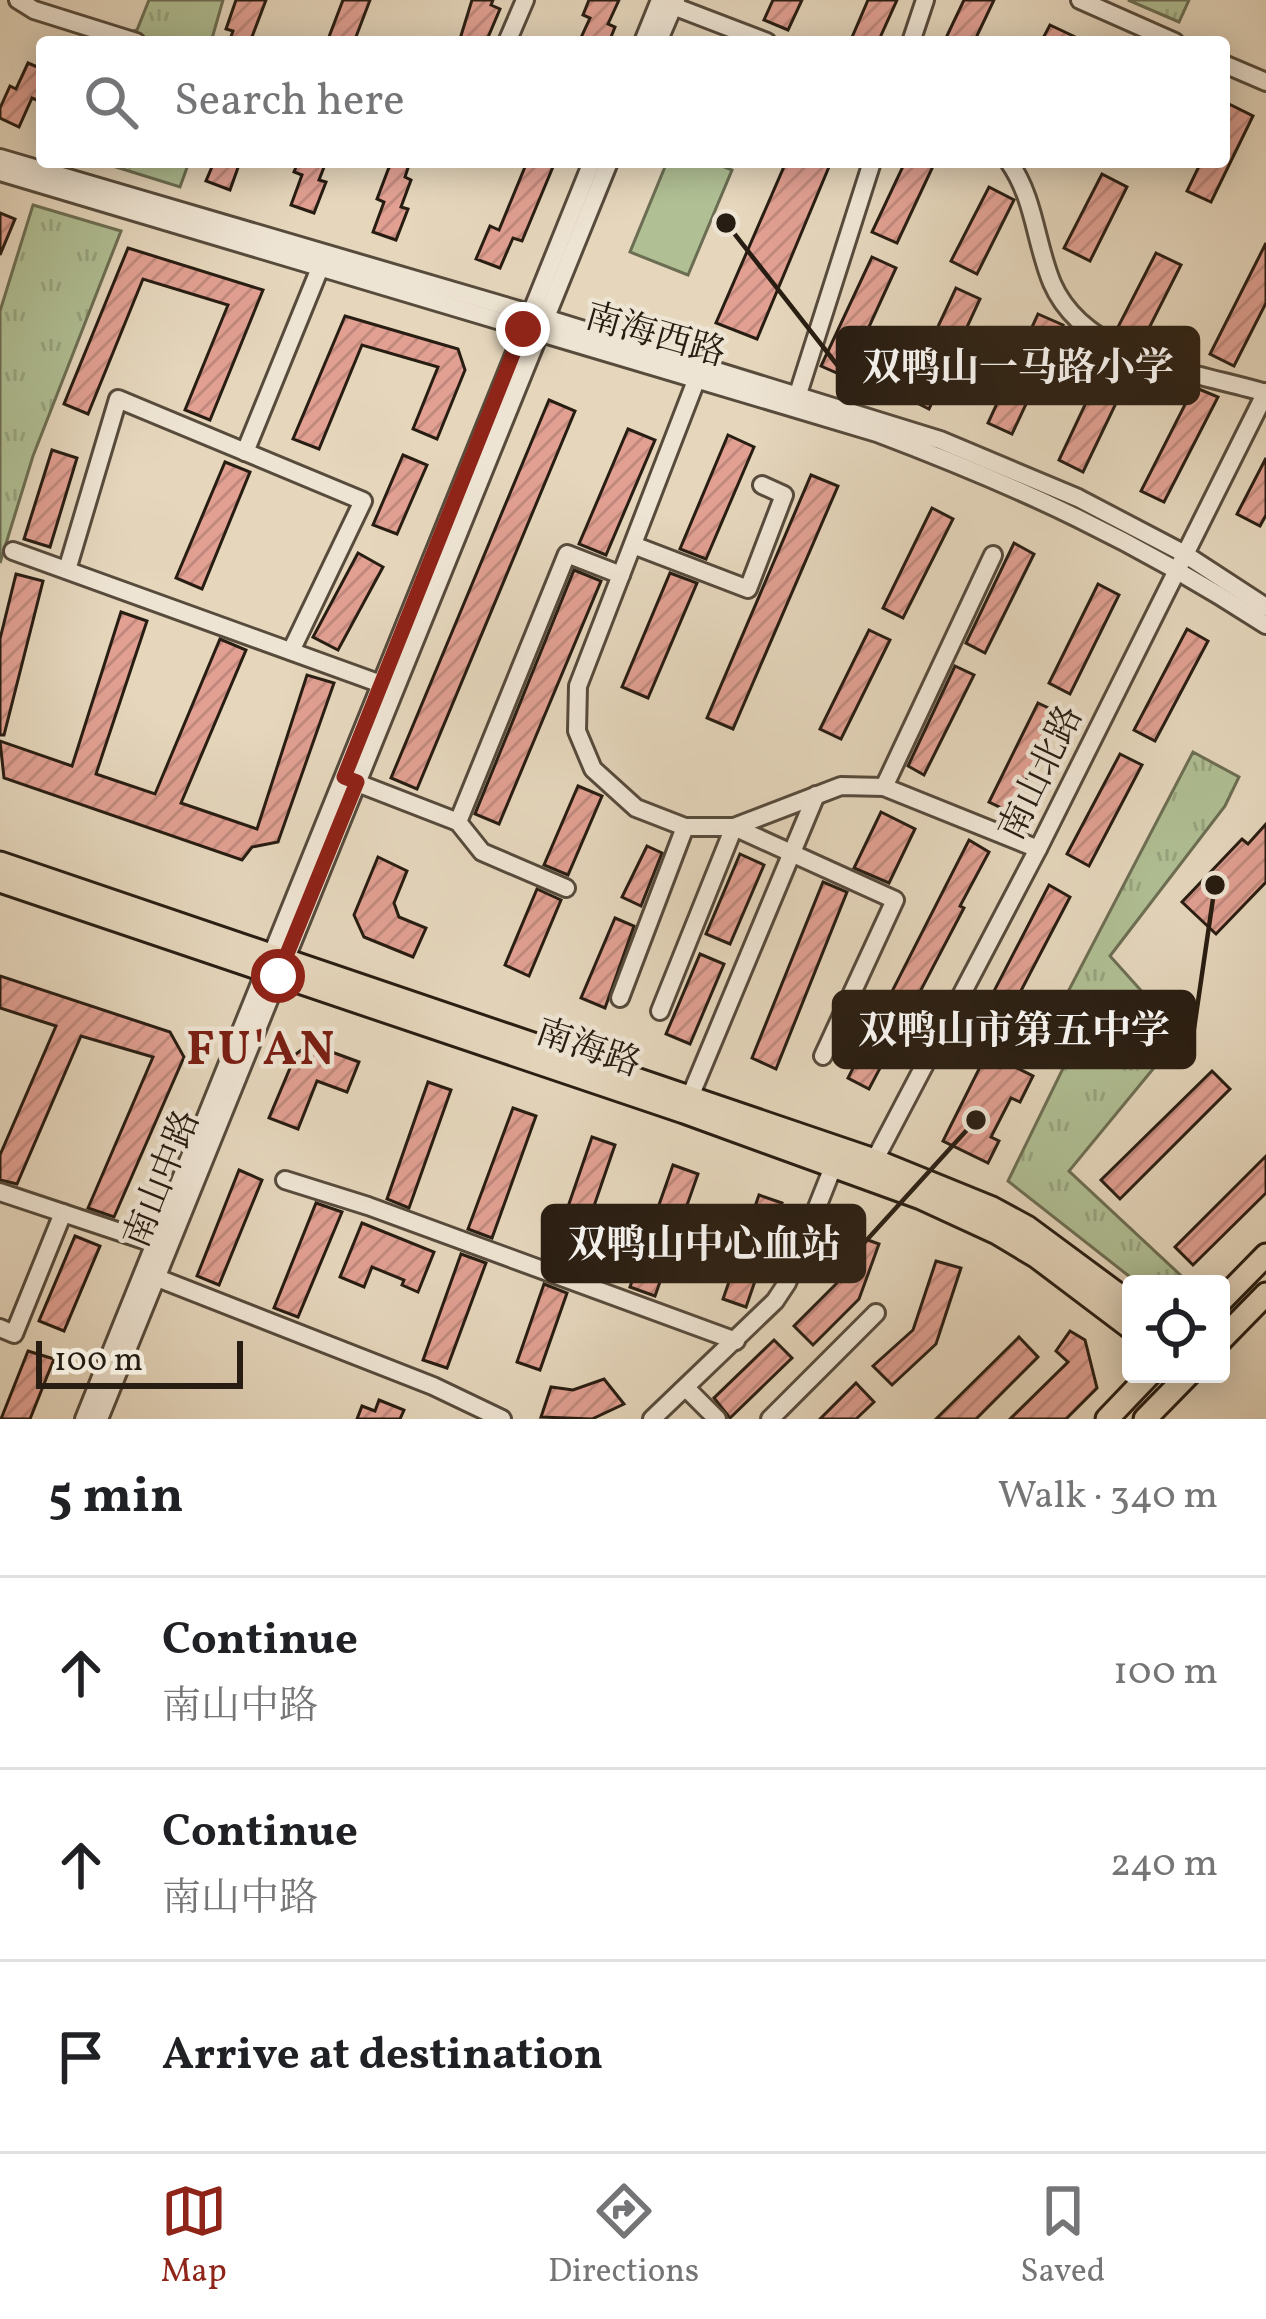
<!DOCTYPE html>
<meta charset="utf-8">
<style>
:root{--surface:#fff;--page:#f6f6f6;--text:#202124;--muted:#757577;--line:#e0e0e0;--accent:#8f2418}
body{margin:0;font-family:Vollkorn,"Noto Serif SC",serif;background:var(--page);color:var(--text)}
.controls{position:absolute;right:36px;bottom:36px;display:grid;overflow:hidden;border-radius:12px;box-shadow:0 6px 30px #0003}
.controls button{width:108px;height:108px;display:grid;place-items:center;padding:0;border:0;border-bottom:3px solid var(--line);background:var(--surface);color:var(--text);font:60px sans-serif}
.scale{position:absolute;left:36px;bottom:30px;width:207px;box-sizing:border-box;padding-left:12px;border:6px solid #281d12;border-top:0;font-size:33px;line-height:42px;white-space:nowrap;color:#281d12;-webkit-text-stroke:9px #eee4d3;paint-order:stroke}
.stop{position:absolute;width:36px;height:36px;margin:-27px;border:9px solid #8f2418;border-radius:50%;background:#fff}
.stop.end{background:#8f2418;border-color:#fff;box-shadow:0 3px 12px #0008}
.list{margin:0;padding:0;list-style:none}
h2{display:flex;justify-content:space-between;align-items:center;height:156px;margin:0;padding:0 48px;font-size:51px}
h2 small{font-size:39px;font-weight:400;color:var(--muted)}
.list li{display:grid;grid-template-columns:78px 1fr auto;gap:36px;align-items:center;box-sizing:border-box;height:192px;padding:0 48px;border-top:3px solid var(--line)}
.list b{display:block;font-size:45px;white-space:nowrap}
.list p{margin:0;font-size:39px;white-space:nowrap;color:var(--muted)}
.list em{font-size:39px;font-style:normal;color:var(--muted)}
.icon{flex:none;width:66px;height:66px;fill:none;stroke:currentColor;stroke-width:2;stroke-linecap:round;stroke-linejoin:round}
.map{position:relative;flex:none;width:1266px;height:1419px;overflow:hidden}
.search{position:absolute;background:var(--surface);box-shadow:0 6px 30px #0003;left:36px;right:36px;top:36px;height:132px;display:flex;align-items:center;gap:30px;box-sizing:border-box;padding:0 42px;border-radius:12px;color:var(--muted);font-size:45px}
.sheet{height:732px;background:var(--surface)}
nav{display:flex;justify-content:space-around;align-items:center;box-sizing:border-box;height:168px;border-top:3px solid var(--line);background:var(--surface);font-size:33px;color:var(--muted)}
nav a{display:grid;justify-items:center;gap:6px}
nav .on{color:var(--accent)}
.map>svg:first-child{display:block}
</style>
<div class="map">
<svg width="1266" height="1419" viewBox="0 0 1266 1419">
<defs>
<pattern id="park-tufts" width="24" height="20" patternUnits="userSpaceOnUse" patternTransform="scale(3)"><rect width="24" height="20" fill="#b0bf94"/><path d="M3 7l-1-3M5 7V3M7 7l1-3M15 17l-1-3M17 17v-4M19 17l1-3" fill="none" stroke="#97a47f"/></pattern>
<pattern id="building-hatch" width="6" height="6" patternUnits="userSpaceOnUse" patternTransform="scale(3)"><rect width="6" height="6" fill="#e1a092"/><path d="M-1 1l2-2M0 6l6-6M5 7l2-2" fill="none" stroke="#c1897d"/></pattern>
</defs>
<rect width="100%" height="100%" fill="#e5d6bc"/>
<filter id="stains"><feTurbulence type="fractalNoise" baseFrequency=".00167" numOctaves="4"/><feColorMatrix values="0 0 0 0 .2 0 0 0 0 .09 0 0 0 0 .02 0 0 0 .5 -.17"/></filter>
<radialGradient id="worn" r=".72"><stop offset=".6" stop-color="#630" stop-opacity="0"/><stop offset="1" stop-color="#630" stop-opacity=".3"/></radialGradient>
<!-- park -->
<g fill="url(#park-tufts)" stroke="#6c6e53" stroke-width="3">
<path d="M 149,0 L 223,0 L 211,42 L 94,42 L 137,30 Z"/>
<path d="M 1128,0 L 1189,0 L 1179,22 Z"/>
<path d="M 100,162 L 189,162 L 180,187 Z"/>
<path d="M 33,205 L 121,231 L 33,456 L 0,563 L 0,311 Z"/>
<path d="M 1193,752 L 1239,777 L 1225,806 L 1110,956 L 1181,1035 L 1069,1171 L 1190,1284 L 1139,1284 L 1008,1181 L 1072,1050 L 1046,1034 Z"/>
</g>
<!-- pitch -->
<path fill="#b0bf94" stroke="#6c6e53" stroke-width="3" d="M 667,162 L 712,162 L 732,170 L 688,275 L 630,252 Z"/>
<!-- building -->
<g fill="url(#building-hatch)" stroke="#281d12" stroke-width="3">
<path d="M 236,0 L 266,0 L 250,42 L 229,42 L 233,31 L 226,29 Z"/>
<path d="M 343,0 L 370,0 L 354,42 L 327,42 Z"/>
<path d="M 472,0 L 493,0 L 491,5 L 500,9 L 486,42 L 459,42 Z"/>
<path d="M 589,0 L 619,0 L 608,24 L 615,27 L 609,42 L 579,42 L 590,18 L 583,15 Z"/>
<path d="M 773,0 L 802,0 L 788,30 L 764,20 Z"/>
<path d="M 868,0 L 897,0 L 878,42 L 850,42 Z"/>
<path d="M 964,0 L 994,0 L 974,42 L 944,42 Z"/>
<path d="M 1050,25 L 1086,42 L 1041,42 Z"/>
<path d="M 28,63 L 42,69 L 42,94 L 39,101 L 32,98 L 19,127 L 0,118 L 0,108 L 10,86 L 16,89 Z"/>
<path d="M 1229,104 L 1253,116 L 1211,202 L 1187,191 L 1201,162 L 1224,162 L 1224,115 Z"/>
<path d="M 214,162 L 240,162 L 230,190 L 206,181 Z"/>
<path d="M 298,162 L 326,162 L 319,180 L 326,182 L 314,213 L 291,205 L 302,175 L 294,172 Z"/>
<path d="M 391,162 L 410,162 L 405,177 L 411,180 L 401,207 L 408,209 L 396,240 L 373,232 L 384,202 L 377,199 Z"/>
<path d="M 527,162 L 555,162 L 522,241 L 513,238 L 500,268 L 476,259 L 490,226 L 499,230 Z"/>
<path d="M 786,162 L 831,162 L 757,339 L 716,323 Z"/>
<path d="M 905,162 L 935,162 L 897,243 L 872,232 Z"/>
<path d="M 1102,174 L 1127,187 L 1090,261 L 1064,248 Z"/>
<path d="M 989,187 L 1014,200 L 977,274 L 951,261 Z"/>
<path d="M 0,213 L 15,219 L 0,255 Z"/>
<path d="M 1266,243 L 1266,303 L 1234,366 L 1210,354 Z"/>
<path d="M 128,248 L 263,290 L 210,420 L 185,410 L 228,305 L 143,279 L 88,414 L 64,404 Z"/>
<path d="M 1156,253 L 1181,265 L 1143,340 L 1118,327 Z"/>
<path d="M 872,257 L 896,268 L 846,377 L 821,366 Z"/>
<path d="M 956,288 L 980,299 L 929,409 L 905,397 Z"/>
<path d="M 1038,314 L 1063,325 L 1012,434 L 988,423 Z"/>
<path d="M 345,316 L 458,349 L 465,370 L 437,439 L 413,429 L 438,367 L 362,345 L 319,449 L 293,439 Z"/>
<path d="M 1107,358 L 1132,370 L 1083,472 L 1059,460 Z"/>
<path d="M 1194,387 L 1218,397 L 1164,502 L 1141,491 Z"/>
<path d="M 549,400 L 575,411 L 417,789 L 391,778 Z"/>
<path d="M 628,429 L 655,440 L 606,555 L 579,544 Z"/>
<path d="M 728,435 L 754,447 L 706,559 L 680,549 Z"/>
<path d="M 52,450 L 77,458 L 50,547 L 24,539 Z"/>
<path d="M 403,455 L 427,465 L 397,534 L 373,525 Z"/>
<path d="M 1266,458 L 1266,515 L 1260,526 L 1237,514 Z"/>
<path d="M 225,462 L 250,472 L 202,589 L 176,578 Z"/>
<path d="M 811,475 L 838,486 L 733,729 L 707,718 Z"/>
<path d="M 932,508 L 953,519 L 903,618 L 883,608 Z"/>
<path d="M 1014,543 L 1034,554 L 985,653 L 966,643 Z"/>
<path d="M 358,553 L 383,567 L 338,650 L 313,637 Z"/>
<path d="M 574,570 L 601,581 L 499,824 L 475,814 Z"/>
<path d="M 670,573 L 697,583 L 648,698 L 622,687 Z"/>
<path d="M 16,574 L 43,581 L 4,735 L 0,735 L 0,639 Z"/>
<path d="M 1098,584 L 1119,595 L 1070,694 L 1049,683 Z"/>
<path d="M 121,612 L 147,621 L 96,774 L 155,794 L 220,639 L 246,650 L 181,803 L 257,829 L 307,675 L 334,683 L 278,842 L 252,847 L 242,860 L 4,778 L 0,741 L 72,766 Z"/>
<path d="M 1187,629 L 1208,641 L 1155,741 L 1134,730 Z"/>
<path d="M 869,630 L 890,640 L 841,739 L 820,729 Z"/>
<path d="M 955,666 L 974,675 L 924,775 L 908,766 Z"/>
<path d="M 1038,703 L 1059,713 L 1010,812 L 989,802 Z"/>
<path d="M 1120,754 L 1142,765 L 1089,866 L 1067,854 Z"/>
<path d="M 578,786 L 602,796 L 568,875 L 544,865 Z"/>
<path d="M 881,812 L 915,829 L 889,883 L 854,868 Z"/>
<path d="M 1266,824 L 1266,882 L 1216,934 L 1182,902 L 1242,839 L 1248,844 Z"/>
<path d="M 969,840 L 989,852 L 960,906 L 964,908 L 869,1089 L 848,1078 Z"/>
<path d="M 647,846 L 662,853 L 641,906 L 622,897 Z"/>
<path d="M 740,854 L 764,865 L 730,944 L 706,934 Z"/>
<path d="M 378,857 L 407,871 L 394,903 L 399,917 L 426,928 L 413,957 L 364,937 L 354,915 Z"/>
<path d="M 823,882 L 847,892 L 776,1069 L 752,1058 Z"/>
<path d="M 1049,885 L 1070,897 L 1014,1004 L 993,993 Z"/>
<path d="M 537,889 L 561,900 L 529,976 L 505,965 Z"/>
<path d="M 615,918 L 634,926 L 605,1008 L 581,998 Z"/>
<path d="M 700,954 L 724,964 L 690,1044 L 666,1034 Z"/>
<path d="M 0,976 L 170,1032 L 184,1057 L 114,1217 L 88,1208 L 153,1057 L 81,1036 L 17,1184 L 0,1180 L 0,1155 L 56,1026 L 0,1008 Z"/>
<path d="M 310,1044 L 359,1062 L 347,1092 L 317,1081 L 298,1129 L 269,1118 L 296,1054 Z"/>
<path d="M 987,1053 L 1033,1076 L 1020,1102 L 1011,1098 L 991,1137 L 999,1141 L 988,1163 L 943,1141 Z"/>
<path d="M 1212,1071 L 1230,1089 L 1120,1199 L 1101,1180 Z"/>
<path d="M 428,1082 L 451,1090 L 409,1208 L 387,1199 Z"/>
<path d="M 513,1108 L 536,1116 L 492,1238 L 468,1229 Z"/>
<path d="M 592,1137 L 615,1145 L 573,1267 L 550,1259 Z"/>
<path d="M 1266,1156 L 1266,1193 L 1193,1265 L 1175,1247 Z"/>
<path d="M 673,1165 L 698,1174 L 655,1296 L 630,1287 Z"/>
<path d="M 239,1170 L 262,1180 L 219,1285 L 197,1276 Z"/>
<path d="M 759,1195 L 782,1203 L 746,1307 L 723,1299 Z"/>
<path d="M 316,1203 L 342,1212 L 298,1317 L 274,1308 Z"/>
<path d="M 362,1223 L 434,1252 L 418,1292 L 402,1285 L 404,1280 L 372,1267 L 364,1287 L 340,1277 Z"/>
<path d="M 854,1235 L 879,1244 L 859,1299 L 813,1345 L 794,1326 L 837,1283 Z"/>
<path d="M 75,1236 L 100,1246 L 64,1331 L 39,1321 Z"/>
<path d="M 461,1254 L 486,1263 L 447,1368 L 423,1360 Z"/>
<path d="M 936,1261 L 961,1268 L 936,1344 L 892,1385 L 873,1366 L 913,1330 Z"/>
<path d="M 544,1284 L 567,1293 L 540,1370 L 517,1362 Z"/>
<path d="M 1070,1331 L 1085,1340 L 1097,1388 L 1066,1419 L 1010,1419 L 1068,1362 L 1056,1351 Z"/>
<path d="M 1019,1337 L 1038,1357 L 976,1419 L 936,1419 Z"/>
<path d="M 774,1340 L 792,1358 L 730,1418 L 714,1398 Z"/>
<path d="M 28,1351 L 54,1359 L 30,1419 L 1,1419 Z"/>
<path d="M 604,1379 L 624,1404 L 592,1419 L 541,1417 L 551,1387 L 573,1390 Z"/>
<path d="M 856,1383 L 874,1402 L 856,1419 L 820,1419 Z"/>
<path d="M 379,1400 L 404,1410 L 400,1419 L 357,1419 L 362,1406 L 375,1411 Z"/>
</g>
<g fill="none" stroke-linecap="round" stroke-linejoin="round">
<defs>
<g id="minor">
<path d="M 18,0 L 34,10 L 136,42"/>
<path d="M 1080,0 L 1175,42"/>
<path d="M 660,1 L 767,42"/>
<path d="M 507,42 L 525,0"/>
<path d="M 643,42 L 660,0"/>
<path d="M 658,42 L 676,0"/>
<path d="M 911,42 L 925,0"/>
<path d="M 1224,64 L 1266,82"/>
<path d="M 0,158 L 529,313 L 940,440 L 1078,498 L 1183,553 L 1266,607"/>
<path d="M 1009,162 C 1035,199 1035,242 1052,283 C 1085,360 1195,372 1266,393"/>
<path d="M 0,172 L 877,433 C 1020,487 1137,541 1266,625"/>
<path d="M 699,373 L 578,686 L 577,731 L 593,769 L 636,808 L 685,827 L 734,827 L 841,786 L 884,787 L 1038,849"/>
<path d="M 798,394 L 872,162"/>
<path d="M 245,452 L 320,268"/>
<path d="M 633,545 L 748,589 L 784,495 L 762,485"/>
<path d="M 13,551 L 381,684"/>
<path d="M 67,570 L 118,399 L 363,501 L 291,651"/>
<path d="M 347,779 L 458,822"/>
<path d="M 884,787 L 993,555"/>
<path d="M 566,888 L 482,852 L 458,822 L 567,554 L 621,575"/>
<path d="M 620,998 L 685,827"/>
<path d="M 660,1011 L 734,827 L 895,900 L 823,1056"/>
<path d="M 687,1104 L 816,795"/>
<path d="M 871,1167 L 1038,849 L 1266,392"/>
<path d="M 285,1180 L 368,1206 L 736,1341"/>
<path d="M 0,1192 L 153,1243"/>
<path d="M 155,1277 L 433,1386 L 502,1419"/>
<path d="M 0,1328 L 14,1334 L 63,1213"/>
<path d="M 686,1388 L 717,1419"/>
<path d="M 84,1419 L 592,162"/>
<path d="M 99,1419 L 609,162"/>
<path d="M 652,1419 L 775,1301 L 787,1283 L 833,1167"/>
<path d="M 770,1419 L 876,1313"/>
</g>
<g id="major">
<path d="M 0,863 L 874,1160 L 992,1208 L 1027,1227 L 1131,1304"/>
<path d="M 0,881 L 684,1112 L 921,1198 L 997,1233 L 1037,1257 L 1131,1328"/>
<path d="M 1221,1301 L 1266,1255"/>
<path d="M 1221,1340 L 1266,1294"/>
<path d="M 1107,1419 L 1150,1374"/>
<path d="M 1145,1419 L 1189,1374"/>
</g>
</defs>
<!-- minor casing -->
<use href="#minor" stroke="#574b3c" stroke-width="22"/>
<!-- major casing -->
<use href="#major" stroke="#281d12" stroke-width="27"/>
<!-- minor -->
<use href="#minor" stroke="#eee4d3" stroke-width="16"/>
<!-- major -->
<use href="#major" stroke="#e5d6bc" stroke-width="21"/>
</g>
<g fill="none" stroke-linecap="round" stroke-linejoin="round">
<!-- route -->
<path stroke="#8f2418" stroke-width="15" d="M 278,976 L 357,782 L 344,777 L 523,329"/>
</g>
<g text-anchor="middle" stroke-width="9" stroke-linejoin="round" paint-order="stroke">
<!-- street labels -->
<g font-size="36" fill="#281d12" stroke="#eee4d3">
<text transform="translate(656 333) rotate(16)" y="13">南海西路</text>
<text transform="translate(1039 772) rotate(-64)" y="13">南山北路</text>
<text transform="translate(589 1046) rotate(19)" y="13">南海路</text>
<text transform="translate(160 1178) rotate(-68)" y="13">南山中路</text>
</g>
<!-- district labels -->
<g font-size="48" font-weight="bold" letter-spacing="3" fill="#7a1f14" stroke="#eee4d3">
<text x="262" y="1064">FU'AN</text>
</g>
</g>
<!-- callouts -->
<path fill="none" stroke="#281d12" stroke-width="4.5" d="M726 223L838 366M1215 885L1194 1029M976 1120L864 1243"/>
<g fill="#281d12" stroke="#eee4d3" stroke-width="4.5">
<circle cx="726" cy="223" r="12"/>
<circle cx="1215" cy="885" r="12"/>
<circle cx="976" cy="1120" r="12"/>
</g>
<g fill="#281d12" stroke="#281d12" stroke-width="4.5">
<rect x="838" y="328" width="360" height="75" rx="12"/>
<rect x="834" y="992" width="360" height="75" rx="12"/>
<rect x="543" y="1206" width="321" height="75" rx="12"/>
</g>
<g font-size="39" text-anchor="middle" font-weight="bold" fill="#fff">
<text x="1018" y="380">双鸭山一马路小学</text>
<text x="1014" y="1043">双鸭山市第五中学</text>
<text x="704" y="1257">双鸭山中心血站</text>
</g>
<rect width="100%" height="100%" filter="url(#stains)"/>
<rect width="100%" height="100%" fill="url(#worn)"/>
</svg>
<div class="controls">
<button><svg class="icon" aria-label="locate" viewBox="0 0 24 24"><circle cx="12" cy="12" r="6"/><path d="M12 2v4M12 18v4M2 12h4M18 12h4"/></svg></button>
</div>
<div class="scale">100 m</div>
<div class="stop" style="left:278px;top:976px"></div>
<div class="stop end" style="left:523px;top:329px"></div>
<div class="search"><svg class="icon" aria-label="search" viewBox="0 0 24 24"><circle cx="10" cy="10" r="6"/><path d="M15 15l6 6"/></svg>Search here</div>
</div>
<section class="sheet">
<h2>5 min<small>Walk · 340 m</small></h2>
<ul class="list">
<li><svg class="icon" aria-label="ahead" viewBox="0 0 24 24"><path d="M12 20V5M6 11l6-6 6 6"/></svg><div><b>Continue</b><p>南山中路</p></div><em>100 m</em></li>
<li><svg class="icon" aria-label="ahead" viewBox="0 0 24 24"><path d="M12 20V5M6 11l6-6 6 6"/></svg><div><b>Continue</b><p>南山中路</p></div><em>240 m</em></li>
<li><svg class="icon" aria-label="arrive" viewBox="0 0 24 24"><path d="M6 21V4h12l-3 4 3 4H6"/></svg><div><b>Arrive at destination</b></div></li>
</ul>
</section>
<nav>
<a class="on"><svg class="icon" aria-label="map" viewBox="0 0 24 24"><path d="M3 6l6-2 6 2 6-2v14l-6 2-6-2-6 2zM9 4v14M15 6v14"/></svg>Map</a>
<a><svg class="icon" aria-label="directions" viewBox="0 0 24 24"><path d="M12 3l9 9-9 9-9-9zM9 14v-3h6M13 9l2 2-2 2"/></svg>Directions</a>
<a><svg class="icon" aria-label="saved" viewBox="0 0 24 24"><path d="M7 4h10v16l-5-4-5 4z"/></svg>Saved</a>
</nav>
